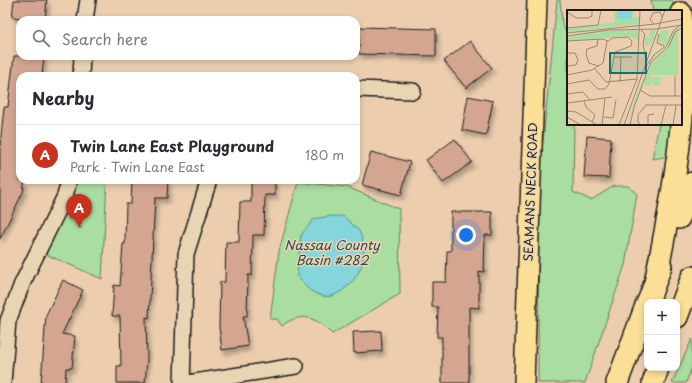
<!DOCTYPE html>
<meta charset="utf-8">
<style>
:root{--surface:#fff;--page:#f7f7f7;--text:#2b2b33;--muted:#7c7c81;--line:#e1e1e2;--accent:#c8321e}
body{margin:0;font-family:"Playpen Sans",sans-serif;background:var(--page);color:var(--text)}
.controls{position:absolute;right:12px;bottom:12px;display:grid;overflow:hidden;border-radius:8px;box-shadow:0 2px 6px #0003}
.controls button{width:36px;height:36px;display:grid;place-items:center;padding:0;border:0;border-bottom:1px solid var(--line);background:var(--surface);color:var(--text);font:20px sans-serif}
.you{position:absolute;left:466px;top:235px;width:14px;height:14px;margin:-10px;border:3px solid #fff;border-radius:50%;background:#1a73e8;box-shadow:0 0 0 6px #1a73e833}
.badge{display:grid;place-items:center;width:26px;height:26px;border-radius:50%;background:var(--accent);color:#fff;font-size:13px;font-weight:700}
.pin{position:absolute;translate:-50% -33px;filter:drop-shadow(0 1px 2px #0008)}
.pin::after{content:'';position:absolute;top:21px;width:14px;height:12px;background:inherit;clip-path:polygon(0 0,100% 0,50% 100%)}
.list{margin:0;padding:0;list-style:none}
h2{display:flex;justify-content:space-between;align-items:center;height:52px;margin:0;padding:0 16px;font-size:17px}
h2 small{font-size:13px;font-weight:400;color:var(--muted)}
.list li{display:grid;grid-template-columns:26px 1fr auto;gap:12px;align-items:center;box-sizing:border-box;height:60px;padding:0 16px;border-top:1px solid var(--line)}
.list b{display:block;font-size:15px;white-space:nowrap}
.list p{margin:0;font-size:13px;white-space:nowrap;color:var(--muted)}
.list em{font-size:13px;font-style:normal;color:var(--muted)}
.icon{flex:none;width:22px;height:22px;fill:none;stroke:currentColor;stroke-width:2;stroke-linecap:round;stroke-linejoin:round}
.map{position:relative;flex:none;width:692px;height:383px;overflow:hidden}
.search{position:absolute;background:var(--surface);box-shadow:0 2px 6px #0003;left:16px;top:16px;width:344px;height:44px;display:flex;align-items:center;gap:10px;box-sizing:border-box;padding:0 14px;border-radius:12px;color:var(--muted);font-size:15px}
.panel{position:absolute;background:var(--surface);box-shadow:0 2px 6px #0003;left:16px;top:72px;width:344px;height:112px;border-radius:12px}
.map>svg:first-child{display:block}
</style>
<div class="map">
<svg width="692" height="383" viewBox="0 0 692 383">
<defs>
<filter id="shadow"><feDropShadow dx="2.5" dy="4.5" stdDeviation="2" flood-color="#0004"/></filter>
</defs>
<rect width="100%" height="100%" fill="#ecceaf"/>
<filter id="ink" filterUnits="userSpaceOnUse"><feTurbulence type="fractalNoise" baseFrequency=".025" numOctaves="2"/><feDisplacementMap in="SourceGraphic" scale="8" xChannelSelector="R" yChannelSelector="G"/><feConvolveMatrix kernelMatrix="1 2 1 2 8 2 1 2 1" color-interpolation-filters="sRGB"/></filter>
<g filter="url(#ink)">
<!-- green -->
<g fill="#a9dea0" stroke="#627d5e">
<path d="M 557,0 L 560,0 L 562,24 L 568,36 L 568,124 L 574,124 L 573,192 L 591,200 L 614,186 L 628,186 L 637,194 L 625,265 L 585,383 L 538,383 L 539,181 Z"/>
<path d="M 651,0 L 672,0 L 675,11 L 653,11 Z"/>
<path d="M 659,124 L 677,124 L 671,156 L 652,159 Z"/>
<path d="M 73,180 L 107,180 L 102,279 L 41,252 Z"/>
<path d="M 298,182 L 347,187 L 399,209 L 400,294 L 332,334 C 316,317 301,311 282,326 L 277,319 L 270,319 L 279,251 Z"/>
<path d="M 692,339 L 692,367 L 686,383 L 672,383 Z"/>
</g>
<!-- water -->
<path fill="#84d5dc" stroke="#5a8b8f" d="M 331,216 L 343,216 C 348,221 355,226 359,231 C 371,253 360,280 340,292 C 332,297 326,298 317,294 C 308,291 303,283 297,276 L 301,235 L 314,219 Z"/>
<!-- building -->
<g fill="#d4a692" stroke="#1c1c1c" filter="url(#shadow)">
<path d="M 14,0 L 47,0 L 45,20 L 12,17 Z"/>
<path d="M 359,27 L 436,29 L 436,56 L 359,54 Z"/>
<path d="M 470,41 L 492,68 L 466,88 L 444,61 Z"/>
<path d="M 14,56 L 44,56 L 42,76 L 20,76 L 20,180 L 25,180 L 23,192 L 0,239 L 0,146 L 4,107 L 8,107 Z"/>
<path d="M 468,96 L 493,101 L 486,135 L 462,130 Z"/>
<path d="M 587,136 L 611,138 L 609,178 L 584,177 Z"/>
<path d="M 455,139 L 472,162 L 443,183 L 426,160 Z"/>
<path d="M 371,152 L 410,162 L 401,195 L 362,185 Z"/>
<path d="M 132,180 L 168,180 L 167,198 L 155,198 L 149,318 L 146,317 L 147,360 L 145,383 L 117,383 L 117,366 L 121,366 L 120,316 L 112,316 L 114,285 L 120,286 L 123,244 L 125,244 L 126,204 L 131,204 Z"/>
<path d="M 251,180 L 275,180 L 275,195 L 265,195 L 264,235 L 253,235 L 252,275 L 248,275 L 247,316 L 243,316 L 248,346 L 222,350 L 219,327 L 220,282 L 225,282 L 226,242 L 239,242 L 240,202 L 251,202 Z"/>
<path d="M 451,212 L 492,212 L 492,235 L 485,235 L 484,272 L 479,271 L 479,308 L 469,307 L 469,383 L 442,383 L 442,337 L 437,337 L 438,307 L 432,307 L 432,282 L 446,282 L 447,251 L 451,251 Z"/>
<path d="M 63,280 L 83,290 L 62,334 L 75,336 L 72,368 L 66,368 L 65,383 L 41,383 L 46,315 Z"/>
<path d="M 381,331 L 382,351 L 354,353 L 353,332 Z"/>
</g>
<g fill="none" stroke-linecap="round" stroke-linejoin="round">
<defs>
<g id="minor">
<path d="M 85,20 L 88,0"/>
<path d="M 81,76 L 82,56"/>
<path d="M 356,89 L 413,91"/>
<path d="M 3,383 L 8,321 L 22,284 L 65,196 L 69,180"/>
<path d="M 182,383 L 186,254 L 209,180"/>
<path d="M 188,383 L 296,366"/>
</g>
<path id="major" d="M 524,383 L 537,0"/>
<g id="highway">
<path d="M 679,218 L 692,183"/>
<path d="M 656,278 C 673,195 692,96 681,13"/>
<path d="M 648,302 L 661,266"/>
<path d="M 677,317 L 692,277"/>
<path d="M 617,383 L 647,303"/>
<path d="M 653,383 L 658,368"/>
</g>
</defs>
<!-- minor casing -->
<use href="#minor" stroke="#1c1c1c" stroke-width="18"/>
<!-- major casing -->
<use href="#major" stroke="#1c1c1c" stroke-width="22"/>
<!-- highway casing -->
<use href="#highway" stroke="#1c1c1c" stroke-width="24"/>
<!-- path -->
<g stroke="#1c1c1c" stroke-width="2.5" stroke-dasharray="1 3" stroke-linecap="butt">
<path d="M 69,218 L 81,218"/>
<path d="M 80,228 L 82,209"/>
</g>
<!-- minor -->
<use href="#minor" stroke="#e9d5b3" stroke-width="15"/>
<!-- major -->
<use href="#major" stroke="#fbdf96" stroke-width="19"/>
<!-- highway -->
<use href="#highway" stroke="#fbdf96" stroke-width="21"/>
</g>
</g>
<g text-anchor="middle" stroke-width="3" stroke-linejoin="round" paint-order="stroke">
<!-- street labels -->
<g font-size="12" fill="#1c1c1c" stroke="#e9d5b3">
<text transform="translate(531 192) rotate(-88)" y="4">SEAMANS NECK ROAD</text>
</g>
<!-- water labels -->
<g font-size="13" font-style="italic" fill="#364a4c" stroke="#e9d5b3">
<text x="332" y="250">Nassau County<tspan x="332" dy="15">Basin #282</tspan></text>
</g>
</g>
<!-- overview -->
<g transform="translate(567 10)">
<rect width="115" height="115" fill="#ecceaf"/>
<path d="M 47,0 L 67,0 L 66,7 L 73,7 L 72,14 L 0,22 L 0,19 L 48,12 ZM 115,15 L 108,22 L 111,20 L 111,65 L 84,65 L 86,71 L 86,67 L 94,67 L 93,75 L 86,76 L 86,71 L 82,77 L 77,73 L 85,53 L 102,36 L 108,22 L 102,35 L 87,46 L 81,56 L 61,115 L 68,89 L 78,63 L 85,47 L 100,36 L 107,21 ZM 71,20 L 71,30 L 61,26 L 0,31 L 0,27 L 36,21 ZM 85,20 L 89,20 L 85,32 L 80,36 L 77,33 L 80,27 L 84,28 L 81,24 ZM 94,20 L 100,20 L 102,25 L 98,35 L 93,35 L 91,29 Z" fill="#a9dea0"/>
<path d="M 50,0 L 65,0 L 64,9 L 50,9 Z" fill="#84d5dc"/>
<path fill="none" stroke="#998774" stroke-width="1" d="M 0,2 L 9,8 L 21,8 L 25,6 L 25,0M 87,14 L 83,10 L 86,3 L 93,2 L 95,7M 0,18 L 31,15 L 34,0M 74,20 L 78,24 L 76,34 L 79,50M 0,23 L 88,14 L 115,9M 92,24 L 90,33 L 97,36M 0,26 L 42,20 L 89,19 L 115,15M 31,29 L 30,36 L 20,39 L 19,44 L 22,53 L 31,56M 0,31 L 35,29 L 41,31M 0,43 L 8,43 L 11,50 L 9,55 L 0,56M 47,47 L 65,47M 80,55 L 87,45 L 100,35 L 106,21 L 112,16M 28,59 L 39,72 L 70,69M 0,65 L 25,60 L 36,53 L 40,32 L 45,28 L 61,27 L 65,31 L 64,36M 108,66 L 108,86M 53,72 L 54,47M 0,74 L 22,70 L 31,79 L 38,79 L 42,74 L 48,42 L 64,36M 73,80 L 83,86 L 115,86M 0,84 L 16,82 L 23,90M 17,91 L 19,97 L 28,105 L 25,112M 0,93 L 45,87M 0,101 L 9,102 L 30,115M 0,107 L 14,115M 37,107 L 46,108 L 49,90M 35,115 L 38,88M 52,115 L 70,69 L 73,0M 57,115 L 98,0M 63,115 L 67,97 L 84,52 L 102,36 L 108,22 L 115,18M 74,115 L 71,112 L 71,105 L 79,95 L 115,95M 81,115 L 81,105 L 87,104M 94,115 L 99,95M 106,115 L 109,95"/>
<path fill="#0f766e" fill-opacity="0.15" stroke="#0f766e" stroke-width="2" d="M 43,43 L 79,43 L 79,63 L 43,63 Z"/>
<rect width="115" height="115" fill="none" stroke="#1c1c1c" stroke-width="2"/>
</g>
</svg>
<div class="controls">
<button>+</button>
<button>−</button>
</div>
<div class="you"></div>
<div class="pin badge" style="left:79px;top:227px">A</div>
<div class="search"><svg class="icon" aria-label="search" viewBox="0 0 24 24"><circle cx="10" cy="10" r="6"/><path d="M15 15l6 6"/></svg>Search here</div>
<section class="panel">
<h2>Nearby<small></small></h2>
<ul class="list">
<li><span class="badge">A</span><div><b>Twin Lane East Playground</b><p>Park · Twin Lane East</p></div><em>180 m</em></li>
</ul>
</section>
</div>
